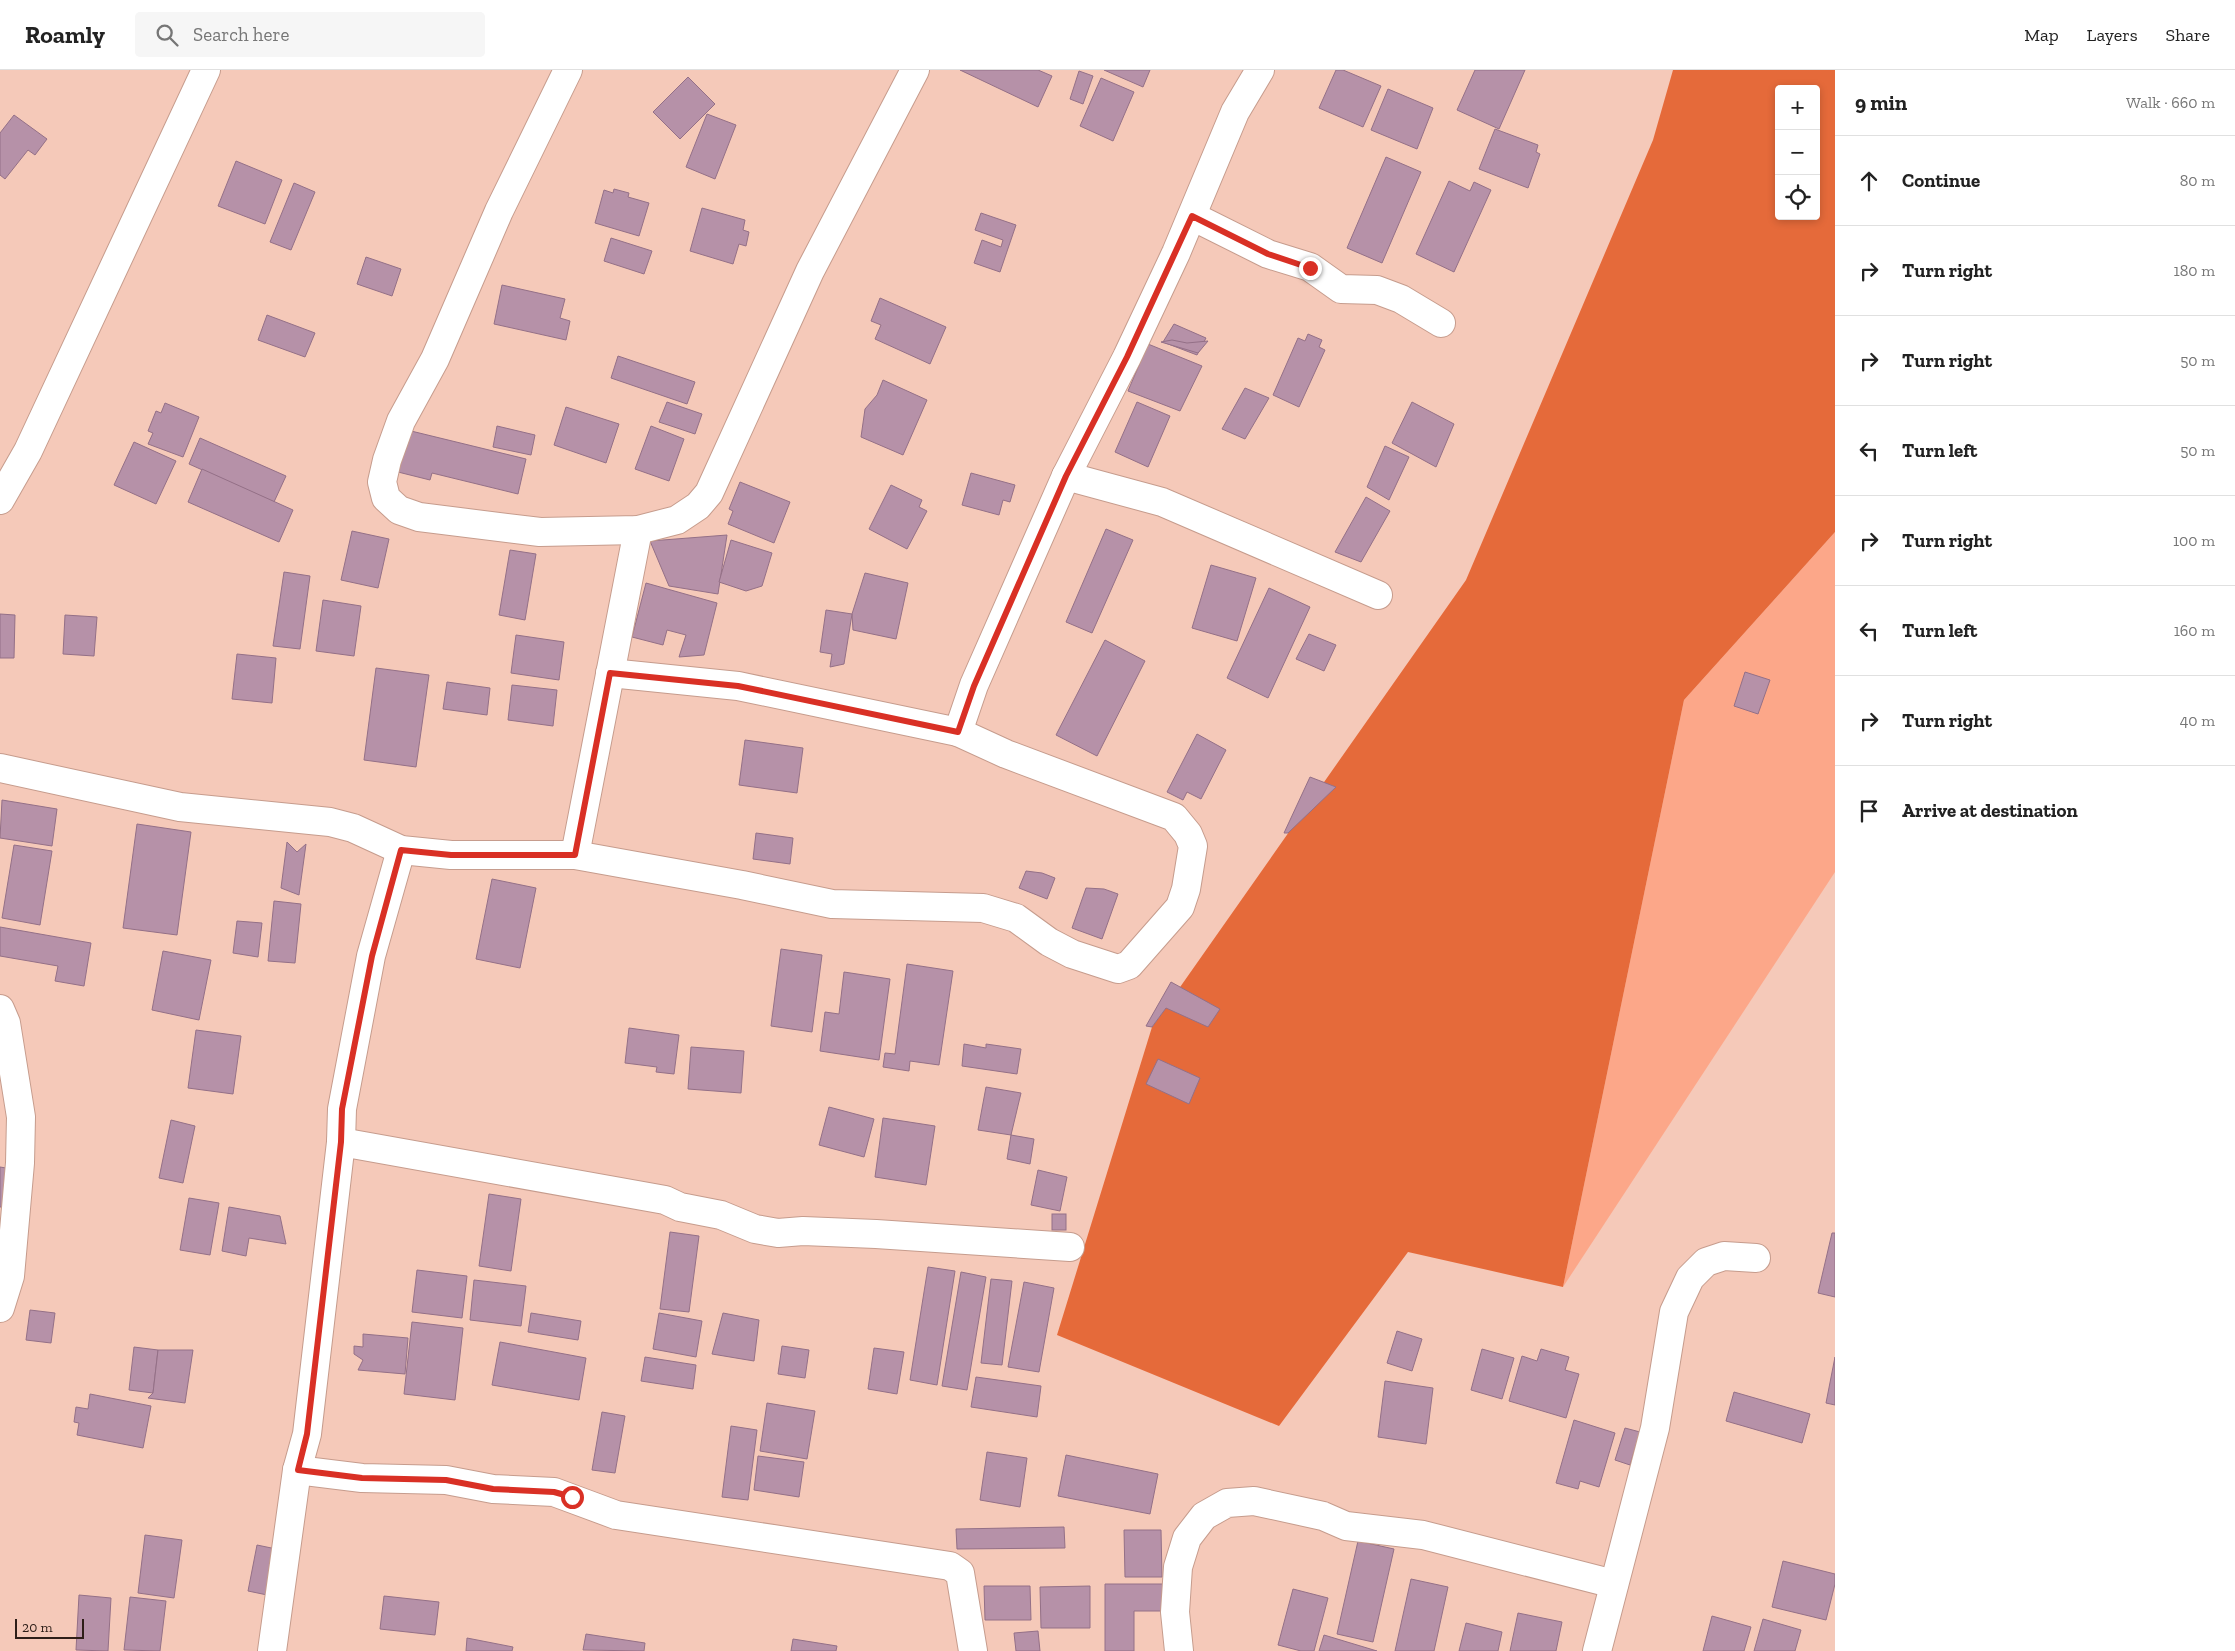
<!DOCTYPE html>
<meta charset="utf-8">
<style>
:root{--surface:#fff;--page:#f6f6f6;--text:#222;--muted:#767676;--line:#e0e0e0}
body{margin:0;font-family:"Zilla Slab",serif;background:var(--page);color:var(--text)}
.controls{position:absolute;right:15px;top:15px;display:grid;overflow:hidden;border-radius:5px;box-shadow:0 2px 8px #0003}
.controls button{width:45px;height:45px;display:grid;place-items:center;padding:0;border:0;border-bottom:1px solid var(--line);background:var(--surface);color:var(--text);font:25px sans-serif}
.scale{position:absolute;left:15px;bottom:12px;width:69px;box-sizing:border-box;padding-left:5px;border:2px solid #2e1e18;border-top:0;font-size:14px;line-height:18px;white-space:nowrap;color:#2e1e18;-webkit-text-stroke:4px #f5c9b9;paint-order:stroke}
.stop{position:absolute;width:15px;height:15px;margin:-11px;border:4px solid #d93025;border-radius:50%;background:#fff}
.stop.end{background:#d93025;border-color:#fff;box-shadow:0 1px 5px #0008}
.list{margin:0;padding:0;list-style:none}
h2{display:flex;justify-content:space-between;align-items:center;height:65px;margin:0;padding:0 20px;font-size:21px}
h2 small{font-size:16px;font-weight:400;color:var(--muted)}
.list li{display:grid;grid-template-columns:32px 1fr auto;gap:15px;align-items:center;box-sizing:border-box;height:90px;padding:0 20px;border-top:1px solid var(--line)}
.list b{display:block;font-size:19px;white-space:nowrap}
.list em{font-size:16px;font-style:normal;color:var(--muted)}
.icon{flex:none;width:28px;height:28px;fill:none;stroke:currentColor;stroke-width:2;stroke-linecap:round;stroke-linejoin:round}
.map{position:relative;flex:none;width:1835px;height:1581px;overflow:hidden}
header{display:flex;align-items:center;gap:30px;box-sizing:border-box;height:70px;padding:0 25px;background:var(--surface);border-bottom:1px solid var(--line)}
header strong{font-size:24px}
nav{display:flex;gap:28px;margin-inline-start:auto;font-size:18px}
.search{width:350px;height:45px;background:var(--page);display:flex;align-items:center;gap:12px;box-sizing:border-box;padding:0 18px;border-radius:5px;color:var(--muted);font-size:19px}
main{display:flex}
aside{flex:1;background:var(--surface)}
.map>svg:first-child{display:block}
</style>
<header>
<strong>Roamly</strong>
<div class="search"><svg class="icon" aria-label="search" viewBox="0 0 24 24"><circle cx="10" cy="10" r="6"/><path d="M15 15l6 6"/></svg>Search here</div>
<nav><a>Map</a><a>Layers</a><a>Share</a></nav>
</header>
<main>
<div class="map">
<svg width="1835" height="1581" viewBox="0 0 1835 1581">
<rect width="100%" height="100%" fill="#f5c9b9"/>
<!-- green -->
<path fill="#fca789" d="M 1835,462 L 1835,802 L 1563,1217 L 1684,630 Z"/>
<!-- forest -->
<path fill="#e56a3a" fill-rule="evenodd" d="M 1673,0 L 1835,0 L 1835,462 L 1684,630 L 1563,1217 L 1408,1182 L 1279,1356 L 1057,1265 L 1152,957 L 1466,510 L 1653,70 ZM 1779,19 L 1816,19 L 1816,146 L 1779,146 Z"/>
<!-- building -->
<g fill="#b691a8" stroke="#947087">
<path d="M 960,0 L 1038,0 L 1052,6 L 1038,37 Z"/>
<path d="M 1104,0 L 1150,0 L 1143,17 Z"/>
<path d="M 1336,0 L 1343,0 L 1381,16 L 1363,57 L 1319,38 Z"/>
<path d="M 1475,0 L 1525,0 L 1499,59 L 1457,40 Z"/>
<path d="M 1079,1 L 1093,6 L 1083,34 L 1070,29 Z"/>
<path d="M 688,7 L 715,34 L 680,69 L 653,42 Z"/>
<path d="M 1101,8 L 1134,22 L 1113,71 L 1080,56 Z"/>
<path d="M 1388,19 L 1433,38 L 1417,79 L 1371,60 Z"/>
<path d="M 707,44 L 736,55 L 715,109 L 686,97 Z"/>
<path d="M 14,45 L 47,69 L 35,85 L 28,80 L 5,109 L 0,105 L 0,63 Z"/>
<path d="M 1495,59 L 1538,75 L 1536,82 L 1540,84 L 1528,118 L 1479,99 Z"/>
<path d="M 1386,87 L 1421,102 L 1382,193 L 1347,178 Z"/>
<path d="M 236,91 L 282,110 L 265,154 L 218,136 Z"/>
<path d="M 1449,111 L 1470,121 L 1474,112 L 1491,120 L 1454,202 L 1416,184 Z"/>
<path d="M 294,113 L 315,122 L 291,180 L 270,172 Z"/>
<path d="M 614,119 L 629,123 L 628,127 L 649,133 L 639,166 L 595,153 L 604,120 L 613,123 Z"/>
<path d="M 702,138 L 745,150 L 743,160 L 749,162 L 746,176 L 739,174 L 733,194 L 690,181 Z"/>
<path d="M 981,143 L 1016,155 L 1000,202 L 974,193 L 982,170 L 1001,177 L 1003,170 L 975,160 Z"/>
<path d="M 611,168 L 652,181 L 644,204 L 604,191 Z"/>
<path d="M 366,187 L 401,199 L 392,226 L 357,214 Z"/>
<path d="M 502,215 L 565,229 L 560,248 L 570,251 L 566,270 L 494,254 Z"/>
<path d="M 880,228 L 946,257 L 930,294 L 875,269 L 881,255 L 871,251 Z"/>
<path d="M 267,245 L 315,263 L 305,287 L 258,270 Z"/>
<path d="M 1174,254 L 1206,268 L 1197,285 L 1163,272 Z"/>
<path d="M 1308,264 L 1322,270 L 1319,277 L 1325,280 L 1299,337 L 1273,325 L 1298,268 L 1305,271 Z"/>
<path d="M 1172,270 L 1187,273 L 1208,271 L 1198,283 L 1161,272 Z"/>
<path d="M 1148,274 L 1202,296 L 1180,341 L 1128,321 Z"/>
<path d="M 618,286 L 695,312 L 687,334 L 611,308 Z"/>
<path d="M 883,310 L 927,330 L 903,385 L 861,367 L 865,339 L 877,325 Z"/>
<path d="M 1245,318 L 1269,328 L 1245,369 L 1222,359 Z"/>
<path d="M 667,332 L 702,344 L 695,364 L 659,352 Z"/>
<path d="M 1137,332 L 1170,346 L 1148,397 L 1115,382 Z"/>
<path d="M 1412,332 L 1454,354 L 1436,397 L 1392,373 Z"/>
<path d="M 165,333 L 199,347 L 183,387 L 148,374 L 153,363 L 148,361 L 156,341 L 161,343 Z"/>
<path d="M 566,337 L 619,354 L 606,393 L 554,375 Z"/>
<path d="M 497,356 L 535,365 L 531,385 L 493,377 Z"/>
<path d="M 651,356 L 684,369 L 669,411 L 635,399 Z"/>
<path d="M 407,360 L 526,389 L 518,424 L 432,403 L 430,410 L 398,402 Z"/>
<path d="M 200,368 L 286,406 L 274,432 L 189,394 Z"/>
<path d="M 134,372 L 176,391 L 156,434 L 114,415 Z"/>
<path d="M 1385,376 L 1409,387 L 1389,430 L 1367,417 Z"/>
<path d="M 202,399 L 293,440 L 279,472 L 188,432 Z"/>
<path d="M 971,403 L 1015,415 L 1010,432 L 1003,430 L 999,445 L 962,435 Z"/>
<path d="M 740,412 L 790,432 L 774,473 L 728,454 L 733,441 L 729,439 Z"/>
<path d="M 891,415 L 922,430 L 919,437 L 927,441 L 907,479 L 869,459 Z"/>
<path d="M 1366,427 L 1390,441 L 1361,492 L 1335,482 Z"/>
<path d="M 1106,459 L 1133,470 L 1092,563 L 1066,552 Z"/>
<path d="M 352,461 L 389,469 L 378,518 L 341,510 Z"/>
<path d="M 727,465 L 718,524 L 669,516 L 650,471 Z"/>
<path d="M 731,470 L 772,483 L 762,516 L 746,521 L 719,512 Z"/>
<path d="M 510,480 L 536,484 L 525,550 L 499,545 Z"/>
<path d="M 1211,495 L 1256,508 L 1237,571 L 1192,558 Z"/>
<path d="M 284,502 L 310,506 L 300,579 L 273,576 Z"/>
<path d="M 865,503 L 908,513 L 896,569 L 853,560 L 852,544 Z"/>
<path d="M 646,513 L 717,533 L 704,585 L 679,587 L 686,565 L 667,560 L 663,575 L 632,567 Z"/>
<path d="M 1269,518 L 1310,537 L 1268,628 L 1227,608 Z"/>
<path d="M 323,530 L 361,536 L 354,586 L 316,581 Z"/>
<path d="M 826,540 L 852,544 L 844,594 L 830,597 L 832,584 L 820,582 Z"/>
<path d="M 0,544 L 15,545 L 14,588 L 0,588 Z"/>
<path d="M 65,545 L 97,547 L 94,586 L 63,584 Z"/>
<path d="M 1309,564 L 1336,575 L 1324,601 L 1296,589 Z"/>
<path d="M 516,565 L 564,572 L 559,610 L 511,603 Z"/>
<path d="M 1105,570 L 1145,591 L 1097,686 L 1056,665 Z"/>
<path d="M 237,584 L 276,588 L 272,633 L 232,629 Z"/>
<path d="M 376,598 L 429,605 L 416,697 L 364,690 Z"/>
<path d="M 1745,602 L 1770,610 L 1758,644 L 1734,636 Z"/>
<path d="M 447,612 L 490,618 L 487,645 L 443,639 Z"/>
<path d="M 512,615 L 557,620 L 553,656 L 508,650 Z"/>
<path d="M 1197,664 L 1226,680 L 1201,729 L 1187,722 L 1183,730 L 1167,722 Z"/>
<path d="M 745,670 L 803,678 L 797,723 L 739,715 Z"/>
<path d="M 1310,707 L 1336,717 L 1288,763 L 1284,763 Z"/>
<path d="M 2,730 L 57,739 L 52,776 L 0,768 Z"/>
<path d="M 137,754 L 191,762 L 177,865 L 123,858 Z"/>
<path d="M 756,763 L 793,768 L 790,794 L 753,789 Z"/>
<path d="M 287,772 L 297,782 L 306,774 L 299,825 L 281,818 Z"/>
<path d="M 14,775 L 52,781 L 40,855 L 2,848 Z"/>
<path d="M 1026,801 L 1042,803 L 1055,808 L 1047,829 L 1019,818 Z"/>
<path d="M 492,809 L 536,818 L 520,898 L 476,889 Z"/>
<path d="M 1086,818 L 1104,819 L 1118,824 L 1102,869 L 1072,858 Z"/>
<path d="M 274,831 L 301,834 L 295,893 L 268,891 Z"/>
<path d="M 237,851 L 262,853 L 258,887 L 233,883 Z"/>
<path d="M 0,857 L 91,873 L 84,916 L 55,911 L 58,896 L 0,886 Z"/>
<path d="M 781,879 L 822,885 L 812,962 L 771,956 Z"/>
<path d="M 163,881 L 211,890 L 199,950 L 152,940 Z"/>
<path d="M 907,894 L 953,901 L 939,995 L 910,991 L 909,1001 L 883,997 L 885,983 L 895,984 Z"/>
<path d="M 844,902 L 890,909 L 879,990 L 820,981 L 825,942 L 839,944 Z"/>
<path d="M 1171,912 L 1220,939 L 1208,957 L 1166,938 L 1152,957 L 1146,956 Z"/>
<path d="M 629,958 L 679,965 L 674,1004 L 656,1002 L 657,997 L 625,993 Z"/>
<path d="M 196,960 L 241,966 L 233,1024 L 188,1018 Z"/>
<path d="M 964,974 L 986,978 L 986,974 L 1021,979 L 1017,1004 L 962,996 Z"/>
<path d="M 691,977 L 744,981 L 741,1023 L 688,1019 Z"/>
<path d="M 1158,989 L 1200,1008 L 1189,1034 L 1146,1014 Z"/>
<path d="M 986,1017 L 1021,1023 L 1011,1065 L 978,1060 Z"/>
<path d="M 829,1037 L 874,1049 L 864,1087 L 819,1075 Z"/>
<path d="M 883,1048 L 935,1056 L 926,1115 L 875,1107 Z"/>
<path d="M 171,1050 L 195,1056 L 183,1113 L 159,1108 Z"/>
<path d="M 1011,1065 L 1034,1069 L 1030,1094 L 1007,1089 Z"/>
<path d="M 0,1097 L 6,1098 L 7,1137 L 0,1137 Z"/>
<path d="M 1038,1100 L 1067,1107 L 1060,1141 L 1031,1135 Z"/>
<path d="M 489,1124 L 521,1129 L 511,1201 L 479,1196 Z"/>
<path d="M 189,1128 L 219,1133 L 210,1185 L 180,1180 Z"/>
<path d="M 229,1137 L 280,1146 L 286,1174 L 249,1168 L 246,1186 L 222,1181 Z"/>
<rect x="1052" y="1144" width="14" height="16"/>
<path d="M 670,1162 L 699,1166 L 689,1242 L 660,1239 Z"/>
<path d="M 1832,1163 L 1835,1163 L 1835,1227 L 1818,1223 Z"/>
<path d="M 928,1197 L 955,1201 L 937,1315 L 910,1310 Z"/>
<path d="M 417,1200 L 467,1206 L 462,1248 L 412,1242 Z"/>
<path d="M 961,1202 L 986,1207 L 967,1320 L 942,1316 Z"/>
<path d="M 991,1209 L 1012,1211 L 1002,1295 L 981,1293 Z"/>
<path d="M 474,1210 L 526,1216 L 521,1256 L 470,1250 Z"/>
<path d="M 1024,1212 L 1054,1218 L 1039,1302 L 1008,1297 Z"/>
<path d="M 30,1240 L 55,1243 L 51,1273 L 26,1270 Z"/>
<path d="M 531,1243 L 581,1251 L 578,1270 L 528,1262 Z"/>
<path d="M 659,1243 L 702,1251 L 696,1287 L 653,1279 Z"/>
<path d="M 723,1243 L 759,1250 L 754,1291 L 712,1284 Z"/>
<path d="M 412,1252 L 463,1258 L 455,1330 L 404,1324 Z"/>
<path d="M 1397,1261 L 1422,1269 L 1412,1301 L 1387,1293 Z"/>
<path d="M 363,1264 L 408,1268 L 405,1304 L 358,1300 L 363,1290 L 354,1284 L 354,1276 L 363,1277 Z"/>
<path d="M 500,1272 L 586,1288 L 579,1330 L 492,1315 Z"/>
<path d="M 782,1276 L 809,1280 L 805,1308 L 778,1304 Z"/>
<path d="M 134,1277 L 158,1280 L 153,1323 L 129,1320 Z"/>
<path d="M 874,1278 L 904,1282 L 897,1324 L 868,1319 Z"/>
<path d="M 1482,1279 L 1514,1288 L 1502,1329 L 1471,1320 Z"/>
<path d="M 1541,1279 L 1569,1287 L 1565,1300 L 1579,1304 L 1566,1348 L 1509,1331 L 1522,1286 L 1537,1291 Z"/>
<path d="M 158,1280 L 193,1280 L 185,1333 L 148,1328 L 153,1323 Z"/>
<path d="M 645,1287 L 696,1295 L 693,1319 L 641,1311 Z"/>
<path d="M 1835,1287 L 1835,1335 L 1826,1333 Z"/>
<path d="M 976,1307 L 1041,1316 L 1037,1347 L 971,1337 Z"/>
<path d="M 1385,1311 L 1433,1318 L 1426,1374 L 1378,1367 Z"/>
<path d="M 1734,1322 L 1810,1344 L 1802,1373 L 1726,1351 Z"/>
<path d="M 90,1324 L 151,1336 L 143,1378 L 77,1365 L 79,1353 L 74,1352 L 76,1337 L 88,1339 Z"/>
<path d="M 767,1333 L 815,1341 L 807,1389 L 760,1381 Z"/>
<path d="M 602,1342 L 625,1346 L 615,1403 L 592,1400 Z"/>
<path d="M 1574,1350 L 1615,1363 L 1599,1417 L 1580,1411 L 1578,1419 L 1556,1413 Z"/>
<path d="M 731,1356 L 757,1360 L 748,1430 L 722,1427 Z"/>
<path d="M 1625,1358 L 1640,1362 L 1630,1395 L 1615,1390 Z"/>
<path d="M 987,1382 L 1027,1388 L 1020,1437 L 980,1430 Z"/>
<path d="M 1066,1385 L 1158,1404 L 1150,1444 L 1058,1426 Z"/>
<path d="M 758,1386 L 804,1392 L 799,1427 L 754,1420 Z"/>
<path d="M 1064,1457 L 1065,1478 L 957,1479 L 956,1459 Z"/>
<path d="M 1124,1460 L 1161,1460 L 1162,1507 L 1125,1507 Z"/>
<path d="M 145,1465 L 182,1470 L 174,1528 L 138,1523 Z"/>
<path d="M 1358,1471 L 1394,1479 L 1373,1572 L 1337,1564 Z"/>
<path d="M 257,1475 L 281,1480 L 272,1526 L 248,1521 Z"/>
<path d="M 1783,1491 L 1835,1504 L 1835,1514 L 1826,1550 L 1772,1537 Z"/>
<path d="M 1411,1509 L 1448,1517 L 1434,1581 L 1395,1581 Z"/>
<path d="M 1105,1514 L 1165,1514 L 1164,1541 L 1134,1541 L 1134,1581 L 1105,1581 Z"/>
<path d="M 984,1516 L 1030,1516 L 1031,1550 L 985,1550 Z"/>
<path d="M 1090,1516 L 1090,1558 L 1041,1558 L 1040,1517 Z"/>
<path d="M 1293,1519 L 1328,1528 L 1314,1581 L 1301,1581 L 1278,1575 Z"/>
<path d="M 79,1525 L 111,1528 L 108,1581 L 76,1580 Z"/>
<path d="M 384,1526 L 439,1532 L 435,1565 L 380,1559 Z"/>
<path d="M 130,1527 L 166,1531 L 160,1581 L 124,1580 Z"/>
<path d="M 1518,1543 L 1562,1552 L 1556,1581 L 1510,1581 Z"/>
<path d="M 1712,1546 L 1751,1557 L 1744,1581 L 1703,1581 Z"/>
<path d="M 1763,1549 L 1801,1560 L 1795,1581 L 1754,1581 Z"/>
<path d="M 1466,1553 L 1502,1562 L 1498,1581 L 1459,1581 Z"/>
<path d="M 1038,1561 L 1040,1581 L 1016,1581 L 1014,1563 Z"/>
<path d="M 586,1564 L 645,1573 L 644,1581 L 583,1580 Z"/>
<path d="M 1324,1565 L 1377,1581 L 1319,1581 Z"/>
<path d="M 467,1568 L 513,1577 L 512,1581 L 466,1581 Z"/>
<path d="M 793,1569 L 837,1576 L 836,1581 L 791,1581 Z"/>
</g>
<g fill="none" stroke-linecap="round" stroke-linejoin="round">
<defs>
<g id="minor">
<path d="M 568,0 L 499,141 L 435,289 L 401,351 L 387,390 L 382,412 L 386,428 L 399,440 L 419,447 L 540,462 L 638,460 L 677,450 L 698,436 L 709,423 L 810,201 L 915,0"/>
<path d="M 1192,146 L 1268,184 L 1310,197 L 1341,219 L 1377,220 L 1401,229 L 1441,253"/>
<path d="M 1066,406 L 1162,432 L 1378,525"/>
<path d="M 0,430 L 28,381 L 206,0"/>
<path d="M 610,603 L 738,616 L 958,662 L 974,615 L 1066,406 L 1127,287 L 1176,183 L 1235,42 L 1260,0"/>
<path d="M 0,698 L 180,737 L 330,752 L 353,758 L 401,780 L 451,785 L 575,785 L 742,815 L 832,834 L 983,838 L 1016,848 L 1049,872 L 1072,884 L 1118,899 L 1129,895 L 1180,837 L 1186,819 L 1193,776 L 1188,764 L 1174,747 L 1006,684 L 958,662"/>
<path d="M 575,785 L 638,460"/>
<path d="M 0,939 L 6,953 L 21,1047 L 20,1093 L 10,1206 L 0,1238"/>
<path d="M 341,1072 L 665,1130 L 680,1137 L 721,1145 L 755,1159 L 778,1163 L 803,1161 L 876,1164 L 1070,1177"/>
<path d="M 297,1400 L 362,1408 L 446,1410 L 493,1419 L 554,1422 L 616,1445 L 950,1496 L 960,1503 L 973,1581"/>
<path d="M 272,1581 L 297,1400 L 307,1364 L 341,1072 L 342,1039 L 371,886 L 401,780"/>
<path d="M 1179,1581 L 1175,1542 L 1178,1497 L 1187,1468 L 1204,1446 L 1227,1433 L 1254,1431 L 1323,1446 L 1346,1456 L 1423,1465 L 1614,1514"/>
<path d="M 1597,1581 L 1655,1358 L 1674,1242 L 1690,1208 L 1706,1192 L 1724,1186 L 1756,1188"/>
</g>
</defs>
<!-- minor casing -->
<use href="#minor" stroke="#c69c8d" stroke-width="30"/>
<!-- minor -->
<use href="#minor" stroke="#fff" stroke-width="28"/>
</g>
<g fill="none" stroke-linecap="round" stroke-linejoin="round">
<!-- route -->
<path stroke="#d93025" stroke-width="6" d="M 572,1427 L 554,1422 L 493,1419 L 446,1410 L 362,1408 L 298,1400 L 307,1364 L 341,1072 L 342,1039 L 372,886 L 401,780 L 451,785 L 575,785 L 610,603 L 738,616 L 958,662 L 974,616 L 1066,406 L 1127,287 L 1192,146 L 1268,184 L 1310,198"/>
</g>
</svg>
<div class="controls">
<button>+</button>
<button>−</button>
<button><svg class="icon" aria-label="locate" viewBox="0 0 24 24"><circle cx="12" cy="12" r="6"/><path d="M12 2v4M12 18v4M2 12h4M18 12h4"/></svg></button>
</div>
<div class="scale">20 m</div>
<div class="stop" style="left:572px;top:1427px"></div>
<div class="stop end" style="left:1310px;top:198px"></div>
</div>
<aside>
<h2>9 min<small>Walk · 660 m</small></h2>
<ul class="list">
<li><svg class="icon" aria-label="ahead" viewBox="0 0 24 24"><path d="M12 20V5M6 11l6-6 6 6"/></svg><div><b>Continue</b></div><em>80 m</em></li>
<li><svg class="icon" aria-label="right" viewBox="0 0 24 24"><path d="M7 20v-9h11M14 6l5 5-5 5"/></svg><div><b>Turn right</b></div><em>180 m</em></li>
<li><svg class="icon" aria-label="right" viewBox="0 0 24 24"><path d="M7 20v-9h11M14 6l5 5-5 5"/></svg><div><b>Turn right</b></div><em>50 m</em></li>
<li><svg class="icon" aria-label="left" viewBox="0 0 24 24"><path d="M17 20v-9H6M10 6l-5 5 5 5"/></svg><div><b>Turn left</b></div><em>50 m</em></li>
<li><svg class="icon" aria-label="right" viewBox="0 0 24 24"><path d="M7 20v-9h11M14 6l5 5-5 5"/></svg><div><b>Turn right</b></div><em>100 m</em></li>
<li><svg class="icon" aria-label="left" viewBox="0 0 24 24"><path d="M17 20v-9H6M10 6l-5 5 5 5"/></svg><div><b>Turn left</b></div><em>160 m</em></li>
<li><svg class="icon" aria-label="right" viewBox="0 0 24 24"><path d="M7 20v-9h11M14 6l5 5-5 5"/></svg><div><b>Turn right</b></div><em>40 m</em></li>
<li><svg class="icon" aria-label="arrive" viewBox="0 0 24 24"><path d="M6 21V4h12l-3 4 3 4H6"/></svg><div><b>Arrive at destination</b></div></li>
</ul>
</aside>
</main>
